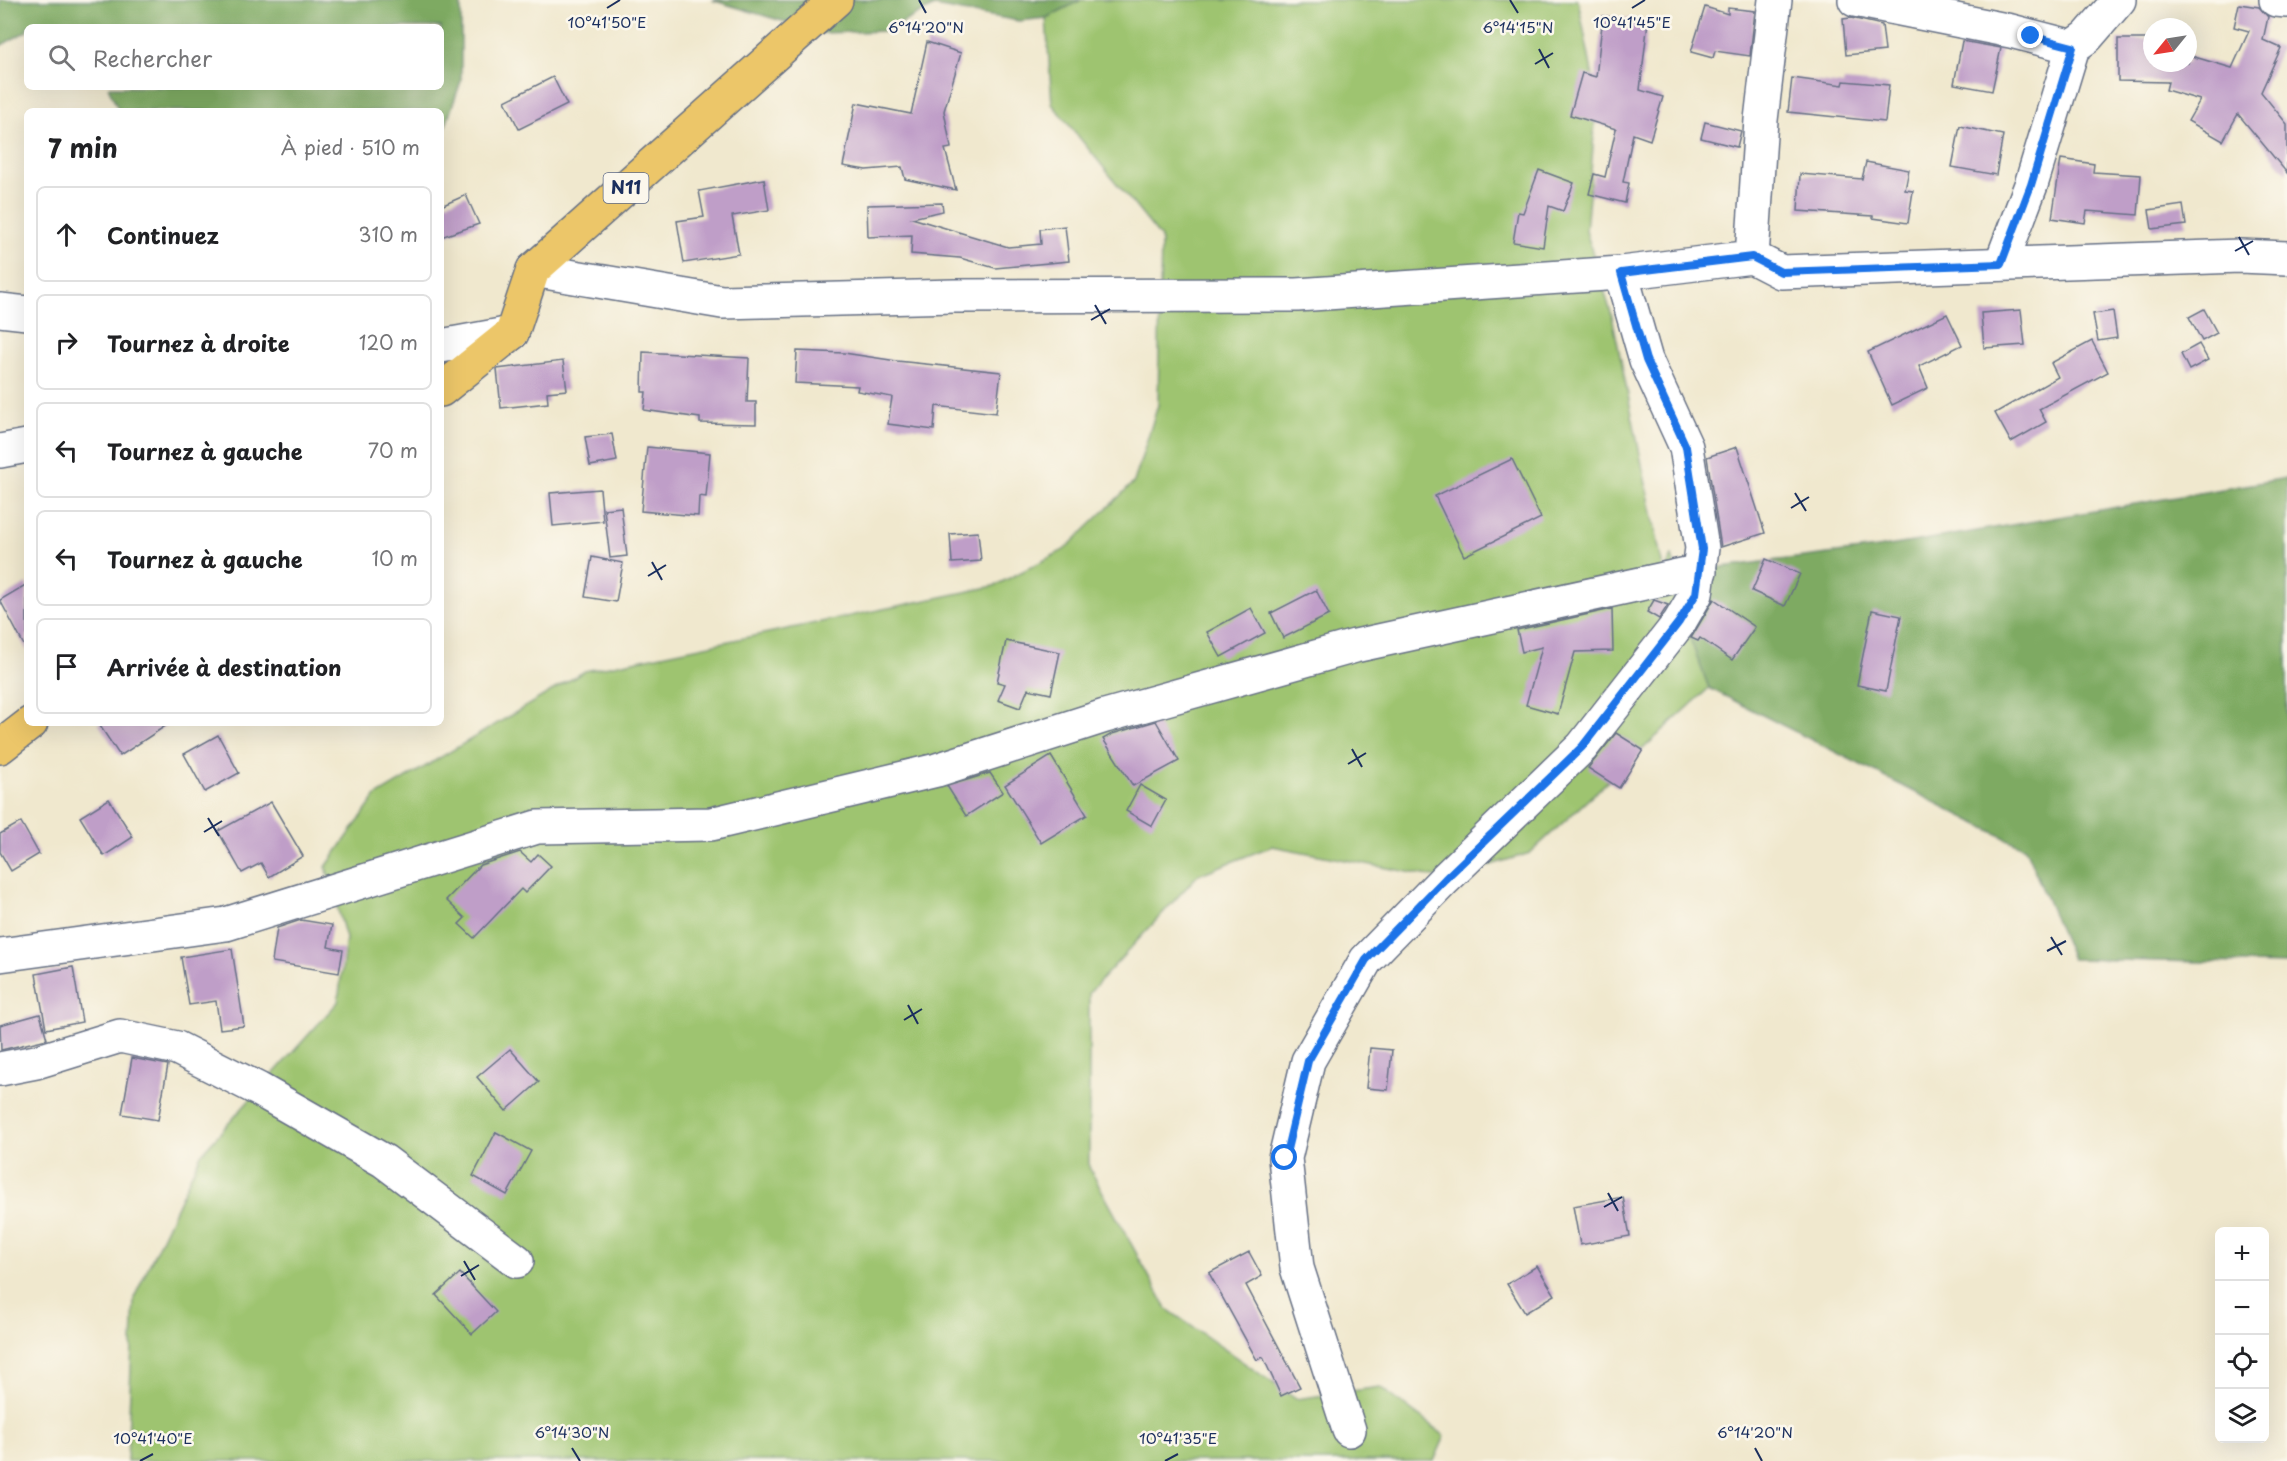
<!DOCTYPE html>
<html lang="fr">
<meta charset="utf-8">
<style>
:root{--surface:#fff;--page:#f6f6f6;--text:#202124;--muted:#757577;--line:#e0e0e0}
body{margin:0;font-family:"Playpen Sans",sans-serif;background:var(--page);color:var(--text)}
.controls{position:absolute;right:18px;bottom:18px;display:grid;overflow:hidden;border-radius:9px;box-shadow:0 6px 24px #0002}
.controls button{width:54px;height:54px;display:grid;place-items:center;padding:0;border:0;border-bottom:2px solid var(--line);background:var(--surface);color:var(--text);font:30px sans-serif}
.compass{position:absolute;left:2143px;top:18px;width:54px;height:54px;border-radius:50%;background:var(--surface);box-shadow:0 6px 24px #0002;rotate:240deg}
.stop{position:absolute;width:18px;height:18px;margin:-14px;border:4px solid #1a73e8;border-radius:50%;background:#fff}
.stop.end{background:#1a73e8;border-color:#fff;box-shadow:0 2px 6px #0008}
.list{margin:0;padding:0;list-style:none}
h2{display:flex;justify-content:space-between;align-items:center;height:78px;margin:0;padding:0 24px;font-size:26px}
h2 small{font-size:20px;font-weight:400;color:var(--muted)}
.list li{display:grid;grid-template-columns:39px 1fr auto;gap:18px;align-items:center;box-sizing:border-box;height:96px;margin:0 12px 12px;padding:0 12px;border:2px solid var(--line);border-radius:9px}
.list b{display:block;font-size:22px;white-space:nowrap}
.list em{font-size:20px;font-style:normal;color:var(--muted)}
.icon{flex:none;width:33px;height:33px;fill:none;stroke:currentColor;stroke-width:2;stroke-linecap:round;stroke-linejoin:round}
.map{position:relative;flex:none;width:2287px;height:1461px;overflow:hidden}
.search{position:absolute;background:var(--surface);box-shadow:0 6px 24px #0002;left:24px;top:24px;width:420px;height:66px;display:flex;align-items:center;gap:15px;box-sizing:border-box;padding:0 21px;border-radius:9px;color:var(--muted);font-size:22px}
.panel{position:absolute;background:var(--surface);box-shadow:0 6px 24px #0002;left:24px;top:108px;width:420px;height:618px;border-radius:9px}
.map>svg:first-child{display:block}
</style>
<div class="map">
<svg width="2287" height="1461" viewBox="0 0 2287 1461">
<rect width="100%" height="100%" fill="#fbf7ec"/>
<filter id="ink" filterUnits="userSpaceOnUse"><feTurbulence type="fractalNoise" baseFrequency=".0167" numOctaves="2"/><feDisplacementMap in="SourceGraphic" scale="12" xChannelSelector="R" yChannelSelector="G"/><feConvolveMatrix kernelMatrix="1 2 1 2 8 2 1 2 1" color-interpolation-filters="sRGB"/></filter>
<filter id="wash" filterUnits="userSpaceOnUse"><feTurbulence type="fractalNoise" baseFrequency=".008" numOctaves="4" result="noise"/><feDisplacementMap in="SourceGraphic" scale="24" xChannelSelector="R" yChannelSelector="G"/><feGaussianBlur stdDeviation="1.35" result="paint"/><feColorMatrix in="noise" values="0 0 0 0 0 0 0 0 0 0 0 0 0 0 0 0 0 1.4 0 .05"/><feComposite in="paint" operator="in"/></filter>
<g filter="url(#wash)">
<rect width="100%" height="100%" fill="#f0e8ce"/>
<!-- green -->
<path fill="#9ec46f" stroke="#5c7a66" stroke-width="1.5" d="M 1081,0 L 1578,0 L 1597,98 L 1586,231 L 1612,316 L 1664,573 L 1672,556 L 1709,688 L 1530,853 L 1445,879 L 1272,846 L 1198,875 L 1089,993 L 1089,1167 L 1167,1309 L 1296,1399 L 1380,1387 L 1445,1436 L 1434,1461 L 127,1461 L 134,1298 L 201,1154 L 338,1002 L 346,938 L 326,867 L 376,796 L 585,671 L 994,586 L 1064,550 L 1134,482 L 1158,405 L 1161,238 L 1052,104 L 1046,18 Z"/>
<!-- forest -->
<g fill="#7eaa62" stroke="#4c6c60" stroke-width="1.5">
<path d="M 0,0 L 461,0 L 461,81 L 441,139 L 441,111 L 119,111 L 108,87 L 441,87 L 441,27 L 56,27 L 42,22 L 27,27 L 27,31 L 0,46 Z"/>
<path d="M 712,0 L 1081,0 L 1046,18 L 1019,21 L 934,6 L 886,31 L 822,33 Z"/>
<path d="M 2287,478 L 2287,964 L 2072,959 L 2025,848 L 1709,688 L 1665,574 L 1877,548 Z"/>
</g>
<g id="blocks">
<!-- building -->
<g fill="#bf9ec8">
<path d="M 2239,4 L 2259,7 L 2268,17 L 2263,40 L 2281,48 L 2261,92 L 2287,124 L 2287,173 L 2238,114 L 2223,141 L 2188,121 L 2200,100 L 2166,90 L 2168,82 L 2118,81 L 2118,39 L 2152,39 L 2152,63 L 2188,63 L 2188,55 L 2232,68 L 2249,31 L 2234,27 Z"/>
<path d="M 1705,7 L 1728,14 L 1728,8 L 1755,11 L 1750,56 L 1715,51 L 1713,58 L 1691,52 Z"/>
<path d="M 1603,16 L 1648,21 L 1640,90 L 1663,97 L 1650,140 L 1633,134 L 1623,182 L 1629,183 L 1625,203 L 1589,194 L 1594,174 L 1605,177 L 1616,129 L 1570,115 L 1582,73 L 1596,77 Z"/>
<path d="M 1851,18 L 1882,25 L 1885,51 L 1846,55 L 1843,19 Z"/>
<path d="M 1962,41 L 2001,48 L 1992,91 L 1954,84 Z"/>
<path d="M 927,42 L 961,53 L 944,111 L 951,148 L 945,149 L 956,190 L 905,179 L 902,167 L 866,170 L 843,166 L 856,103 L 911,114 Z"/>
<path d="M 553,77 L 567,105 L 519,129 L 505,101 Z"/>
<path d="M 1792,78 L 1843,85 L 1844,81 L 1889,85 L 1885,122 L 1788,112 Z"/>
<path d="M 1705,122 L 1741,131 L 1737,147 L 1701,138 Z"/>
<path d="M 1960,126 L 2003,135 L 1996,175 L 1952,167 Z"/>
<path d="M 2061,159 L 2094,164 L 2093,172 L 2141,175 L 2138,215 L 2087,211 L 2085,223 L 2052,218 Z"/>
<path d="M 1866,162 L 1909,170 L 1905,190 L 1913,191 L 1908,223 L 1873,218 L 1873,216 L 1798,211 L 1800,174 L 1862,179 Z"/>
<path d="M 1539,170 L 1574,183 L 1563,211 L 1549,206 L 1543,247 L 1513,242 L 1518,212 L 1523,213 Z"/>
<path d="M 764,179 L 769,210 L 732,216 L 739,254 L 684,263 L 677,221 L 704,217 L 699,191 Z"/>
<path d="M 466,195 L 479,224 L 441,237 L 441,206 Z"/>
<path d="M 942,203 L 943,211 L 912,218 L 1008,247 L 1041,244 L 1040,229 L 1065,226 L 1069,261 L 995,268 L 960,258 L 911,254 L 912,235 L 868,237 L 867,205 Z"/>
<path d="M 2183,205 L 2186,225 L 2152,229 L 2149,210 Z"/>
<path d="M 2204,309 L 2217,333 L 2202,341 L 2189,317 Z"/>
<path d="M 2021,310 L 2025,345 L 1984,348 L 1981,313 Z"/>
<path d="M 2113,311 L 2117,338 L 2098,341 L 2093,314 Z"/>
<path d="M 1947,314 L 1962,345 L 1919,366 L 1928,388 L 1892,405 L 1868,352 Z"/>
<path d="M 2092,341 L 2108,372 L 2039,409 L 2046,422 L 2011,442 L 1995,413 L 2058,377 L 2051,363 Z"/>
<path d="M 2199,344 L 2208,360 L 2189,370 L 2181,354 Z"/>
<path d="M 797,351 L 844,353 L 897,361 L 1001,372 L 996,413 L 936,406 L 934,430 L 888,424 L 892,397 L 857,391 L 858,386 L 795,383 Z"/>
<path d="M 643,352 L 749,358 L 747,402 L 756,402 L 756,424 L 700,423 L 700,418 L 644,410 L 646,392 L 642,392 Z"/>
<path d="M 563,361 L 567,390 L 547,392 L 548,403 L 501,408 L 497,369 Z"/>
<path d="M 612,434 L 617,461 L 590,466 L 585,437 Z"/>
<path d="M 647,447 L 710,453 L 706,497 L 699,496 L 698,516 L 641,511 Z"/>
<path d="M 1737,447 L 1765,533 L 1721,547 L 1707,457 Z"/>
<path d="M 1512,459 L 1541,518 L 1464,556 L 1435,496 Z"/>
<path d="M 600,489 L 603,521 L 553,526 L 550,493 Z"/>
<path d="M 621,507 L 627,556 L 610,558 L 604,509 Z"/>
<path d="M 978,532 L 981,561 L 952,563 L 950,534 Z"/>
<path d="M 592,557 L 623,563 L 616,602 L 585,597 Z"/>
<path d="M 1766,559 L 1800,574 L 1785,606 L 1752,591 Z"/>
<path d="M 27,584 L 27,651 L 0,600 Z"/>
<path d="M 1316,590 L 1329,615 L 1283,638 L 1271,613 Z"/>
<path d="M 1714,599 L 1755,627 L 1732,660 L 1700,638 L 1698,641 L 1691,638 Z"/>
<path d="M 1654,600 L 1668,605 L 1659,619 L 1647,612 Z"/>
<path d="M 1251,608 L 1265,633 L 1221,657 L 1207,632 Z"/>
<path d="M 1612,609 L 1613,651 L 1575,652 L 1558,714 L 1526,705 L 1542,647 L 1522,652 L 1517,630 Z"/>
<path d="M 1872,610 L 1901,616 L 1886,691 L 1857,685 Z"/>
<path d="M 1006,641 L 1060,652 L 1051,694 L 1028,689 L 1020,708 L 998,700 L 1005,684 L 997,682 Z"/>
<path d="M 1156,721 L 1179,761 L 1133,786 L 1103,739 L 1112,734 Z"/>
<path d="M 98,723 L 170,723 L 120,756 Z"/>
<path d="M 1616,733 L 1643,750 L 1619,788 L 1588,768 Z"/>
<path d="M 218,735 L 239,773 L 205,792 L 184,754 Z"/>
<path d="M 1051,756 L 1087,815 L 1041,843 L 1005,785 Z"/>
<path d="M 990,773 L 1003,792 L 966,816 L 947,786 Z"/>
<path d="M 1140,785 L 1166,800 L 1152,826 L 1126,811 Z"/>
<path d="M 109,799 L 133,837 L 104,856 L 80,817 Z"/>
<path d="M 271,802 L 303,856 L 269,877 L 261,863 L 242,873 L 218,831 Z"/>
<path d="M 21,822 L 39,854 L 11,871 L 0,852 L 0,834 Z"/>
<path d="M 520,852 L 531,862 L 538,854 L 551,866 L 525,893 L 521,889 L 474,938 L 459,924 L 465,918 L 446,900 L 480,865 Z"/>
<path d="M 301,920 L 332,925 L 328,947 L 343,950 L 339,973 L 272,962 L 277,928 Z"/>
<path d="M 232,949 L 244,1026 L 220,1029 L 216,1001 L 189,1005 L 181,957 Z"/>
<path d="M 73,967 L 82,1022 L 46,1029 L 36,974 Z"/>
<path d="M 40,1014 L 47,1039 L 1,1050 L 0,1025 Z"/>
<path d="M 1370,1048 L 1392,1050 L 1388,1090 L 1366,1088 Z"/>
<path d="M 510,1049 L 539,1082 L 506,1111 L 477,1077 Z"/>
<path d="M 132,1058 L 168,1065 L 158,1120 L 122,1114 Z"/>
<path d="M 496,1132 L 531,1151 L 507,1195 L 473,1176 Z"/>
<path d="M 1623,1197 L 1630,1236 L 1580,1245 L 1573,1206 Z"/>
<path d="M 1249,1252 L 1262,1276 L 1246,1285 L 1300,1387 L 1281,1396 L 1263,1357 L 1257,1360 L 1209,1273 Z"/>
<path d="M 1537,1266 L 1555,1295 L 1525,1313 L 1507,1284 Z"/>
<path d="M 460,1273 L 496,1312 L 472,1334 L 436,1295 Z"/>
</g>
</g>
</g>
<g filter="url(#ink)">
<use href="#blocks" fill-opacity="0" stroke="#667085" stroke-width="1.5"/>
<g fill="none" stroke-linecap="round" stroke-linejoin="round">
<defs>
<g id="minor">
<path d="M 1855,0 L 2011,31 L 2073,47 L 2031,185 L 2001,264"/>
<path d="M 2276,0 L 2287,1"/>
<path d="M 2073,47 L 2087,37 L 2119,0"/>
<path d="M 1752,257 L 1761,120 L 1775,0"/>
<path d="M 533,270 L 722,302 L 954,296 L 1297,295 L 1621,273 L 1752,257 L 1781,272 L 2240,256 L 2287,258"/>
<path d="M 0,310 L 27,313"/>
<path d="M 441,346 L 512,333"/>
<path d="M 0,451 L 27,446"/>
<path d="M 0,955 L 226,924 L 537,827 L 711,824 L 937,770 L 1105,716 L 1355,646 L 1700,571"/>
<path d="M 0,1069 L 36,1062 L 120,1036 L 177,1048 L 258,1089 L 384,1161 L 517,1261"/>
<path d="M 1349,1430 L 1297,1268 L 1285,1158 L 1308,1061 L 1366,960 L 1445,879 L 1582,747 L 1679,623 L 1696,594 L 1702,548 L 1686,447 L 1646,360 L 1621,273"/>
</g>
<g id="highway">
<path d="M 441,390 L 512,333 L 533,270 L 836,0"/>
<path d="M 0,747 L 31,723"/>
</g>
</defs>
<!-- minor casing -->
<use href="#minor" stroke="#667085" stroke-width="36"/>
<!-- highway casing -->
<use href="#highway" stroke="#667085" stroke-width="36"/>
<!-- minor -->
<use href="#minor" stroke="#fff" stroke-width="33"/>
<!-- highway -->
<use href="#highway" stroke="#ecc669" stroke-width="33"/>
</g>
</g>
<g fill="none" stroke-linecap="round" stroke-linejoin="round" filter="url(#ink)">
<!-- route -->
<path stroke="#1a73e8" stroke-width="8" d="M 1285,1158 L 1308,1061 L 1366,960 L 1445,879 L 1582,747 L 1679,622 L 1696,594 L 1702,549 L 1686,447 L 1646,360 L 1621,273 L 1752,257 L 1781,272 L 2001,264 L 2031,185 L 2073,47 L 2031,36"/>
</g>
<!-- ticks -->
<path fill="none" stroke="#1b2f5e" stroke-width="2" d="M 919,0 L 926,13M 1510,0 L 1518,13M 607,8 L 620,0M 1632,8 L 1645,0M 1539,49 L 1549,68M 1535,64 L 1553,53M 2239,237 L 2249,255M 2235,251 L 2253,241M 1095,305 L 1106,324M 1091,320 L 1110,309M 1795,493 L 1806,511M 1791,508 L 1809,497M 652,562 L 662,580M 648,576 L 666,565M 1352,749 L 1362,767M 1348,764 L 1366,753M 208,818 L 219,836M 204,832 L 222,821M 2051,937 L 2062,955M 2047,951 L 2066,941M 908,1005 L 918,1024M 904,1020 L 922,1009M 1608,1193 L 1618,1211M 1604,1207 L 1622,1197M 464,1261 L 475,1280M 461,1276 L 479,1265M 572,1448 L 580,1461M 1755,1448 L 1762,1461M 140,1461 L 153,1454M 1165,1461 L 1178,1454"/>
<g text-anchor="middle" stroke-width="5" stroke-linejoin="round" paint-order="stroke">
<!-- shield labels -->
<rect fill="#fbf7ec" stroke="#5e6b89" stroke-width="1.5" x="603.5" y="173" width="45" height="30" rx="4.5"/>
<g font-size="18" font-weight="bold" fill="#1b2f5e">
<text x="626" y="194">N11</text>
</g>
</g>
<g font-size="15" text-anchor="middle" fill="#1b2f5e" stroke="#fbf7ec" stroke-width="5" stroke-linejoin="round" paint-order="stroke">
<text x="607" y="28">10°41'50"E</text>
<text x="1632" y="28">10°41'45"E</text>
<text x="926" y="33">6°14'20"N</text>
<text x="1518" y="33">6°14'15"N</text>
<text x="572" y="1438">6°14'30"N</text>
<text x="1755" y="1438">6°14'20"N</text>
<text x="153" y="1444">10°41'40"E</text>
<text x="1178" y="1444">10°41'35"E</text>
</g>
</svg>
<div class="controls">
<button>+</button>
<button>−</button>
<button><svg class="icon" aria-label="locate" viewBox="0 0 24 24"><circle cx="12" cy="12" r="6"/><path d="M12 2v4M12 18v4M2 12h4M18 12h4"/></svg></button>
<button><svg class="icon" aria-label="layers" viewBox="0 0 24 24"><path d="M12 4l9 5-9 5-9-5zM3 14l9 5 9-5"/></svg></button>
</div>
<svg class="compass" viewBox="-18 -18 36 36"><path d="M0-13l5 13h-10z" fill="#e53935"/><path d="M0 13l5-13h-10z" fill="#757577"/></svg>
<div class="stop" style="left:1285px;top:1158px"></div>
<div class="stop end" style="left:2031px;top:36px"></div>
<div class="search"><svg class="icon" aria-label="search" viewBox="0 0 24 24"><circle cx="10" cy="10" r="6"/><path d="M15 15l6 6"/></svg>Rechercher</div>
<section class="panel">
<h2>7 min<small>À pied · 510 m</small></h2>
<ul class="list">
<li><svg class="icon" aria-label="ahead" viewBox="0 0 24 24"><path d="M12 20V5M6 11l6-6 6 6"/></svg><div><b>Continuez</b></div><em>310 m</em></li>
<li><svg class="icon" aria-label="right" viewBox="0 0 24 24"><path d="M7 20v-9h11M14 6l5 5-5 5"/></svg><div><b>Tournez à droite</b></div><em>120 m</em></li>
<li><svg class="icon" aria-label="left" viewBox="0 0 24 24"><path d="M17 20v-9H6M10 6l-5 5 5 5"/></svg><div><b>Tournez à gauche</b></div><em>70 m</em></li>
<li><svg class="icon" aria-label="left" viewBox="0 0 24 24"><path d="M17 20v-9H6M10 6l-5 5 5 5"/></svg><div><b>Tournez à gauche</b></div><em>10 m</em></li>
<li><svg class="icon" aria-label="arrive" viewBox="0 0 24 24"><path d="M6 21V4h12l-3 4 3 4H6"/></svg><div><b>Arrivée à destination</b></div></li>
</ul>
</section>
</div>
